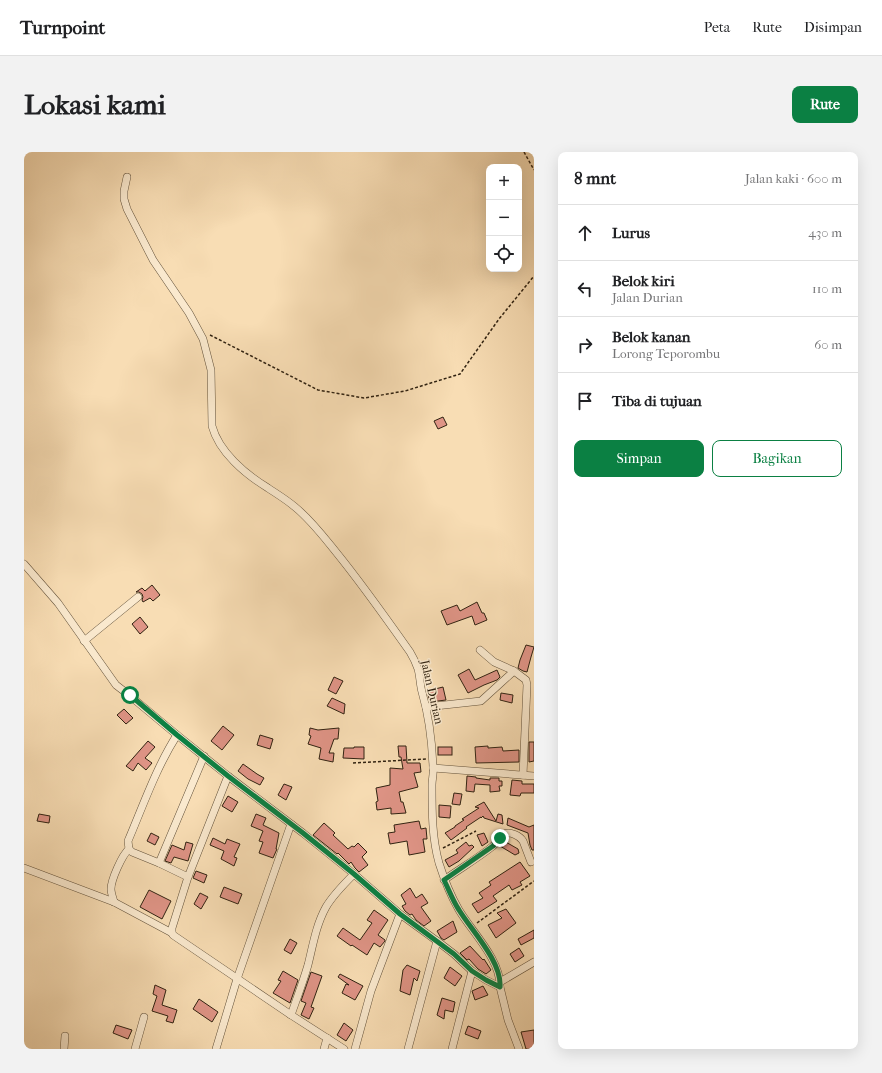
<!DOCTYPE html>
<html lang="id">
<meta charset="utf-8">
<style>
:root{--surface:#fff;--page:#f2f2f2;--text:#202124;--muted:#757577;--line:#e0e0e0;--accent:#0b8043}
body{margin:0;font-family:"IM FELL French Canon",serif;background:var(--page);color:var(--text)}
.controls{position:absolute;right:12px;top:12px;display:grid;overflow:hidden;border-radius:8px;box-shadow:0 4px 16px #0002}
.controls button{width:36px;height:36px;display:grid;place-items:center;padding:0;border:0;border-bottom:1px solid var(--line);background:var(--surface);color:var(--text);font:20px sans-serif}
.stop{position:absolute;width:12px;height:12px;margin:-9px;border:3px solid #0b8043;border-radius:50%;background:#fff}
.stop.end{background:#0b8043;border-color:#fff;box-shadow:0 1px 4px #0008}
.list{margin:0;padding:0;list-style:none}
h2{display:flex;justify-content:space-between;align-items:center;height:52px;margin:0;padding:0 16px;font-size:17px}
h2 small{font-size:13px;font-weight:400;color:var(--muted)}
.list li{display:grid;grid-template-columns:26px 1fr auto;gap:12px;align-items:center;box-sizing:border-box;height:56px;padding:0 16px;border-top:1px solid var(--line)}
.list b{display:block;font-size:15px;white-space:nowrap}
.list p{margin:0;font-size:13px;white-space:nowrap;color:var(--muted)}
.list em{font-size:13px;font-style:normal;color:var(--muted)}
.actions{display:flex;gap:8px;padding:12px 16px}
.actions a{flex:1;padding:9px 0;border:1px solid var(--accent);border-radius:8px;text-align:center;font-size:14px;color:var(--accent)}
.actions .main{background:var(--accent);color:#fff}
.icon{flex:none;width:22px;height:22px;fill:none;stroke:currentColor;stroke-width:2;stroke-linecap:round;stroke-linejoin:round}
.map{position:relative;flex:none;width:510px;height:897px;overflow:hidden;border-radius:8px}
header{display:flex;align-items:center;gap:24px;box-sizing:border-box;height:56px;padding:0 20px;background:var(--surface);border-bottom:1px solid var(--line)}
header strong{font-size:19px}
nav{display:flex;gap:22px;margin-inline-start:auto;font-size:14px}
.intro{display:flex;align-items:center;justify-content:space-between;box-sizing:border-box;height:96px;padding:0 24px}
h1{margin:0;font-size:28px}
.button{padding:10px 18px;border-radius:8px;background:var(--accent);color:#fff;font-size:14px;font-weight:700}
main{display:flex;gap:24px;padding:0 24px}
aside{flex:1;background:var(--surface);border-radius:8px;box-shadow:0 4px 16px #0002}
.map>svg:first-child{display:block}
</style>
<header>
<strong>Turnpoint</strong>
<nav><a>Peta</a><a>Rute</a><a>Disimpan</a></nav>
</header>
<div class="intro"><h1>Lokasi kami</h1><a class="button">Rute</a></div>
<main>
<div class="map">
<svg width="510" height="897" viewBox="0 0 510 897">
<rect width="100%" height="100%" fill="#f8ddb4"/>
<filter id="stains"><feTurbulence type="fractalNoise" baseFrequency=".005" numOctaves="4"/><feColorMatrix values="0 0 0 0 .2 0 0 0 0 .09 0 0 0 0 .02 0 0 0 .5 -.17"/></filter>
<radialGradient id="worn" r=".72"><stop offset=".6" stop-color="#630" stop-opacity="0"/><stop offset="1" stop-color="#630" stop-opacity=".3"/></radialGradient>
<!-- building -->
<g fill="#df9486" stroke="#302211">
<path d="M 419,265 L 423,273 L 414,277 L 410,269 Z"/>
<path d="M 128,433 L 136,443 L 129,449 L 126,446 L 119,450 L 118,448 L 119,445 L 118,442 L 115,440 L 112,440 L 118,436 L 121,439 Z"/>
<path d="M 453,450 L 458,461 L 460,461 L 463,468 L 451,473 L 448,464 L 423,473 L 417,459 L 433,453 L 436,459 Z"/>
<path d="M 116,465 L 124,475 L 116,482 L 108,472 Z"/>
<path d="M 502,493 L 510,495 L 507,505 L 503,520 L 499,519 L 494,516 L 496,508 Z"/>
<path d="M 445,517 L 451,528 L 473,518 L 476,525 L 473,528 L 460,533 L 444,541 L 434,523 Z"/>
<path d="M 310,525 L 319,529 L 312,542 L 304,538 Z"/>
<path d="M 419,535 L 422,548 L 406,550 L 403,539 Z"/>
<path d="M 477,541 L 489,543 L 488,551 L 476,548 Z"/>
<path d="M 308,546 L 321,552 L 320,562 L 303,554 Z"/>
<path d="M 100,557 L 109,566 L 102,572 L 93,563 Z"/>
<path d="M 199,574 L 210,583 L 198,598 L 187,589 Z"/>
<path d="M 286,576 L 294,578 L 315,576 L 314,587 L 310,587 L 305,601 L 310,601 L 309,610 L 295,607 L 297,596 L 284,592 L 287,584 L 285,583 Z"/>
<path d="M 236,583 L 249,587 L 246,597 L 233,593 Z"/>
<path d="M 124,589 L 131,595 L 121,606 L 128,611 L 122,618 L 114,611 L 109,619 L 102,614 Z"/>
<path d="M 505,590 L 510,590 L 510,609 L 505,610 Z"/>
<path d="M 374,594 L 382,594 L 383,611 L 396,611 L 397,620 L 390,621 L 394,635 L 375,640 L 377,650 L 379,650 L 382,661 L 367,662 L 367,656 L 353,658 L 352,650 L 354,649 L 352,636 L 366,633 L 366,616 L 379,617 L 377,605 L 375,605 Z"/>
<path d="M 464,594 L 464,596 L 478,595 L 479,599 L 495,598 L 495,610 L 452,611 L 451,595 Z"/>
<path d="M 330,595 L 340,595 L 340,607 L 319,606 L 320,596 L 330,596 Z"/>
<rect x="414" y="595" width="14" height="8"/>
<path d="M 219,612 L 233,622 L 240,626 L 236,633 L 224,627 L 214,619 Z"/>
<path d="M 443,624 L 452,625 L 452,626 L 466,628 L 466,626 L 475,626 L 475,629 L 478,629 L 478,634 L 475,634 L 476,639 L 466,640 L 466,633 L 451,632 L 450,640 L 442,639 Z"/>
<path d="M 488,628 L 498,629 L 498,632 L 510,632 L 510,641 L 497,641 L 496,644 L 486,643 Z"/>
<path d="M 260,632 L 268,635 L 262,648 L 254,643 Z"/>
<path d="M 430,641 L 438,642 L 436,653 L 428,652 Z"/>
<path d="M 204,644 L 214,650 L 208,660 L 198,654 Z"/>
<path d="M 460,650 L 472,669 L 474,662 L 478,663 L 479,672 L 460,666 L 459,664 L 457,666 L 457,665 L 442,675 L 443,676 L 427,688 L 421,681 L 431,675 L 431,674 L 440,668 L 438,667 L 455,656 L 451,655 Z"/>
<path d="M 415,653 L 427,654 L 426,666 L 415,665 Z"/>
<path d="M 15,662 L 26,664 L 25,671 L 13,669 Z"/>
<path d="M 232,662 L 242,666 L 239,673 L 255,681 L 252,697 L 253,697 L 249,706 L 235,701 L 239,690 L 235,689 L 239,679 L 227,674 Z"/>
<path d="M 484,666 L 505,675 L 510,673 L 510,698 L 508,698 L 506,693 L 504,681 L 483,673 Z"/>
<path d="M 395,669 L 397,677 L 402,676 L 403,687 L 399,687 L 401,700 L 385,703 L 383,689 L 366,692 L 364,681 L 371,680 L 370,673 Z"/>
<path d="M 300,671 L 311,681 L 309,683 L 324,697 L 328,694 L 330,695 L 334,691 L 343,700 L 338,705 L 344,713 L 335,720 L 331,716 L 327,710 L 325,712 L 314,701 L 313,702 L 289,683 Z"/>
<path d="M 127,681 L 135,685 L 131,693 L 123,689 Z"/>
<path d="M 460,681 L 464,690 L 458,694 L 453,683 Z"/>
<path d="M 189,686 L 201,692 L 203,687 L 216,692 L 210,705 L 213,706 L 210,714 L 197,707 L 200,699 L 186,693 Z"/>
<path d="M 480,689 L 494,697 L 495,701 L 491,703 L 476,694 Z"/>
<path d="M 162,690 L 169,692 L 164,709 L 150,705 L 147,711 L 141,709 L 148,693 L 160,698 Z"/>
<path d="M 442,690 L 445,694 L 448,693 L 450,695 L 435,709 L 425,715 L 421,708 L 434,701 L 432,698 Z"/>
<path d="M 496,710 L 506,724 L 496,730 L 498,733 L 488,738 L 485,733 L 469,744 L 473,749 L 454,761 L 448,752 L 459,746 L 455,741 L 467,733 L 465,730 Z"/>
<path d="M 172,719 L 183,723 L 180,731 L 169,726 Z"/>
<path d="M 200,735 L 218,742 L 214,752 L 196,745 Z"/>
<path d="M 386,736 L 392,746 L 398,742 L 404,751 L 397,755 L 407,769 L 400,774 L 392,768 L 388,762 L 386,763 L 381,759 L 378,754 L 382,752 L 377,743 Z"/>
<path d="M 125,738 L 147,749 L 138,767 L 116,755 Z"/>
<path d="M 176,741 L 184,745 L 177,757 L 170,752 Z"/>
<path d="M 482,757 L 492,771 L 472,786 L 464,773 L 478,766 L 473,761 Z"/>
<path d="M 350,758 L 364,768 L 354,783 L 361,788 L 361,789 L 356,795 L 350,791 L 343,803 L 328,793 L 327,794 L 313,784 L 319,776 L 336,788 L 348,771 L 343,768 Z"/>
<path d="M 429,769 L 433,780 L 420,788 L 417,786 L 413,779 Z"/>
<path d="M 510,778 L 510,786 L 497,793 L 494,787 Z"/>
<path d="M 266,787 L 273,791 L 267,802 L 260,798 Z"/>
<path d="M 446,794 L 459,808 L 460,807 L 467,818 L 462,822 L 454,817 L 445,807 L 443,808 L 436,801 Z"/>
<path d="M 495,796 L 500,804 L 491,810 L 486,802 Z"/>
<path d="M 383,813 L 396,819 L 393,829 L 390,826 L 386,843 L 376,839 L 379,818 Z"/>
<path d="M 426,815 L 438,824 L 431,834 L 420,826 Z"/>
<path d="M 259,819 L 274,828 L 266,851 L 249,841 L 257,829 L 254,828 Z"/>
<path d="M 287,820 L 298,824 L 287,855 L 290,856 L 285,867 L 277,863 L 282,851 L 277,849 Z"/>
<path d="M 316,822 L 339,834 L 331,848 L 318,841 L 322,832 L 325,833 L 314,825 Z"/>
<path d="M 131,833 L 142,838 L 138,853 L 153,858 L 149,871 L 142,869 L 144,864 L 128,859 L 133,844 L 129,842 Z"/>
<path d="M 459,834 L 464,843 L 451,848 L 448,839 Z"/>
<path d="M 418,846 L 431,850 L 429,860 L 421,858 L 420,867 L 413,863 Z"/>
<path d="M 175,847 L 194,860 L 188,870 L 169,857 Z"/>
<path d="M 320,871 L 329,878 L 322,889 L 313,883 Z"/>
<path d="M 92,873 L 108,878 L 104,887 L 89,881 Z"/>
<path d="M 444,874 L 457,879 L 454,887 L 441,882 Z"/>
<path d="M 510,878 L 510,897 L 502,897 L 497,880 Z"/>
</g>
<g fill="none" stroke-linecap="round" stroke-linejoin="round">
<defs>
<g id="street">
<path d="M 103,25 L 100,39 L 100,47 L 103,57 L 129,108 L 165,161 L 179,187 L 187,218 L 188,274 C 195,300 221,322 244,336 C 253,342 263,348 271,355 C 287,368 299,384 312,400 C 338,432 362,466 386,500 C 389,505 392,511 394,517 C 396,524 396,533 398,540 C 405,564 408,590 409,615 C 410,621 408,627 408,633 C 408,660 408,686 415,711 C 420,727 427,744 435,758 C 448,780 477,808 476,835 L 484,868 L 495,897"/>
<path d="M 0,412 L 34,451 L 92,533 L 105,543 L 153,583 L 204,624 L 279,681 L 330,722 L 376,762 L 413,789 L 384,897"/>
<path d="M 60,489 L 114,445"/>
<path d="M 490,519 L 502,528 L 503,533 L 499,623"/>
<path d="M 402,555 L 457,549 L 490,519 L 470,510 L 456,498"/>
<path d="M 180,604 L 135,711 L 164,725 L 204,624"/>
<path d="M 409,616 L 510,624"/>
<path d="M 135,711 L 108,700 L 105,697 L 104,689 C 119,654 132,616 153,583"/>
<path d="M 0,716 L 90,750 L 148,781"/>
<path d="M 164,725 L 148,776 L 148,781 L 149,783 L 267,863 L 320,897"/>
<path d="M 420,728 C 437,716 454,706 469,694 C 473,691 475,685 480,682 C 486,679 496,684 499,689 L 507,710"/>
<path d="M 90,750 C 89,746 87,741 87,737 C 87,728 98,703 105,697"/>
<path d="M 413,789 L 430,802 L 448,819"/>
<path d="M 476,830 L 510,810"/>
<path d="M 267,863 C 273,846 279,830 284,813 C 289,793 292,773 302,755 C 309,743 320,732 330,722"/>
<path d="M 40,897 L 41,884"/>
<path d="M 111,897 L 120,865"/>
<path d="M 192,897 L 213,827 L 267,672"/>
<path d="M 300,897 L 303,886"/>
<path d="M 331,897 L 347,839 L 376,762"/>
<path d="M 428,897 L 448,819 L 462,828 L 476,835"/>
</g>
</defs>
<!-- street casing -->
<use href="#street" stroke="#62513a" stroke-width="8"/>
<!-- path -->
<g stroke="#302211" stroke-width="1.5" stroke-dasharray="3 2" stroke-linecap="butt">
<path d="M 500,0 L 510,18"/>
<path d="M 186,183 L 294,238 L 340,246 L 381,239 L 436,222 L 475,167 L 510,124"/>
<path d="M 329,611 L 402,607"/>
<path d="M 419,696 L 452,679"/>
<path d="M 453,771 L 510,729"/>
</g>
<!-- street -->
<use href="#street" stroke="#fae9ce" stroke-width="7"/>
</g>
<g fill="none" stroke-linecap="round" stroke-linejoin="round">
<!-- route -->
<path stroke="#0b8043" stroke-width="5" d="M 106,543 L 153,583 L 204,624 L 279,681 L 330,722 L 376,762 L 430,802 L 448,819 L 462,828 L 476,835 C 478,810 448,779 435,758 C 429,749 425,738 420,728 L 469,694 L 476,686"/>
</g>
<g text-anchor="middle" stroke-width="3" stroke-linejoin="round" paint-order="stroke">
<!-- street labels -->
<g font-size="12" fill="#302211" stroke="#fae9ce">
<text transform="translate(408 540) rotate(77)" y="4">Jalan Durian</text>
</g>
</g>
<rect width="100%" height="100%" filter="url(#stains)"/>
<rect width="100%" height="100%" fill="url(#worn)"/>
</svg>
<div class="controls">
<button>+</button>
<button>−</button>
<button><svg class="icon" aria-label="locate" viewBox="0 0 24 24"><circle cx="12" cy="12" r="6"/><path d="M12 2v4M12 18v4M2 12h4M18 12h4"/></svg></button>
</div>
<div class="stop" style="left:106px;top:543px"></div>
<div class="stop end" style="left:476px;top:686px"></div>
</div>
<aside>
<h2>8 mnt<small>Jalan kaki · 600 m</small></h2>
<ul class="list">
<li><svg class="icon" aria-label="ahead" viewBox="0 0 24 24"><path d="M12 20V5M6 11l6-6 6 6"/></svg><div><b>Lurus</b></div><em>430 m</em></li>
<li><svg class="icon" aria-label="left" viewBox="0 0 24 24"><path d="M17 20v-9H6M10 6l-5 5 5 5"/></svg><div><b>Belok kiri</b><p>Jalan Durian</p></div><em>110 m</em></li>
<li><svg class="icon" aria-label="right" viewBox="0 0 24 24"><path d="M7 20v-9h11M14 6l5 5-5 5"/></svg><div><b>Belok kanan</b><p>Lorong Teporombu</p></div><em>60 m</em></li>
<li><svg class="icon" aria-label="arrive" viewBox="0 0 24 24"><path d="M6 21V4h12l-3 4 3 4H6"/></svg><div><b>Tiba di tujuan</b></div></li>
</ul>
<div class="actions"><a class="main">Simpan</a><a>Bagikan</a></div>
</aside>
</main>
